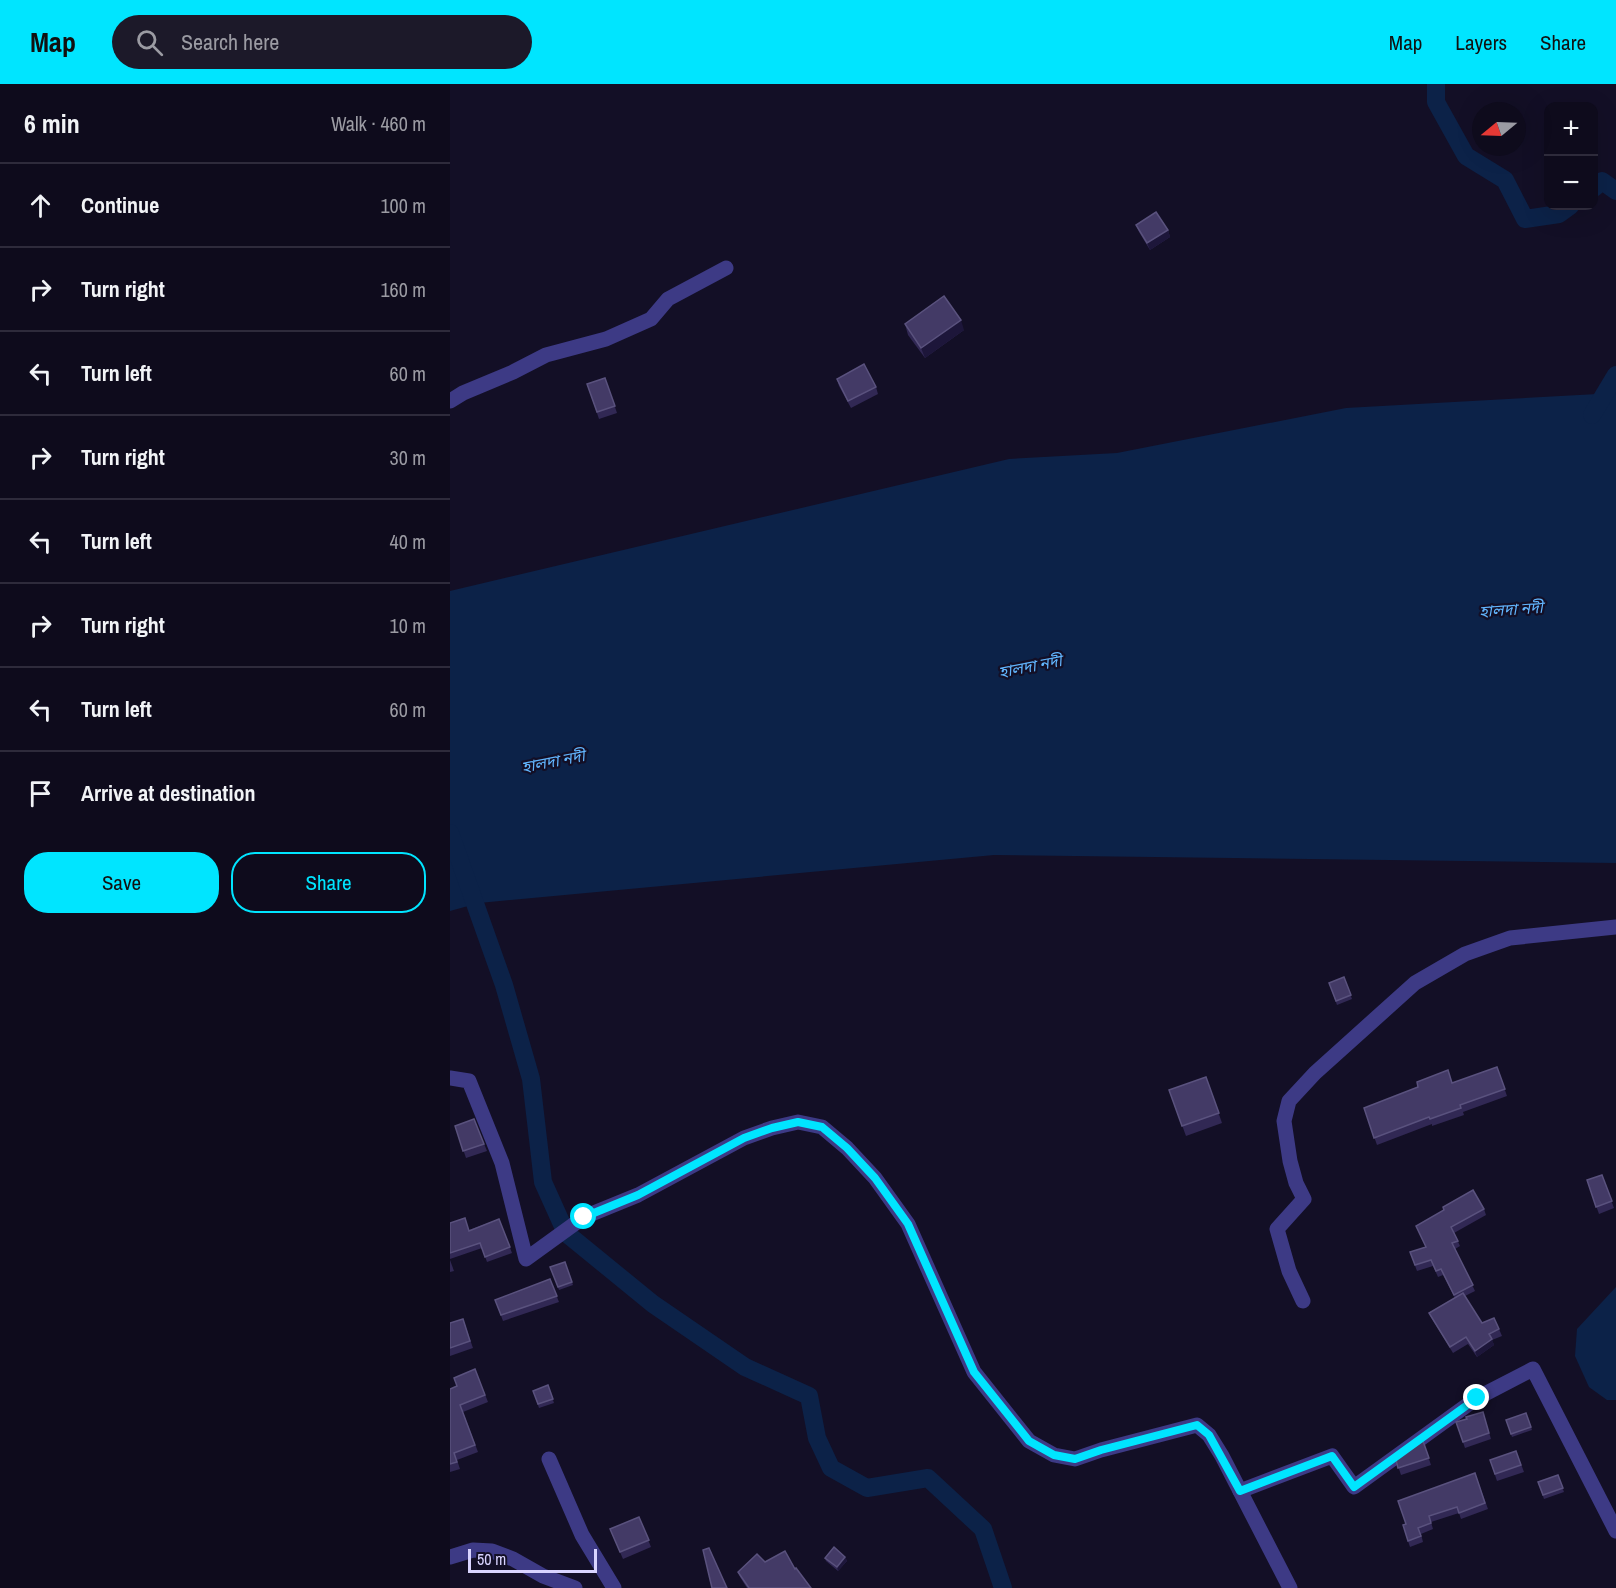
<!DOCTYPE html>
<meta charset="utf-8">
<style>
:root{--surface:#0e0b1c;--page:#1c1929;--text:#f1f3f6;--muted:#9b9ba3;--line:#2e2b3b;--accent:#00e5ff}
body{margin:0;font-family:"Archivo Narrow","Noto Sans Bengali",sans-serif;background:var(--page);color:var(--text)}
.controls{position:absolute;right:18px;top:18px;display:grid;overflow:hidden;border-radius:12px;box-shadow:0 6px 24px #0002}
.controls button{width:54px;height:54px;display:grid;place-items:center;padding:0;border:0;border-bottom:2px solid var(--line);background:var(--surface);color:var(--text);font:30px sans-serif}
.compass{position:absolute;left:1022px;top:18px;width:54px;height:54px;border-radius:50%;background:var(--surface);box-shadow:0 6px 24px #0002;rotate:251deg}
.scale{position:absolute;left:18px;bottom:15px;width:129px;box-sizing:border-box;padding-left:6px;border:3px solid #d9d4ff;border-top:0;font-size:16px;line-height:21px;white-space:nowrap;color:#d9d4ff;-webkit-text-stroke:4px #130f26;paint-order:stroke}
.stop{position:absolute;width:18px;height:18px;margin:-14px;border:4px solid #00e5ff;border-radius:50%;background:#fff}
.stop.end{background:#00e5ff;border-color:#fff;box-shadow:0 2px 6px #0008}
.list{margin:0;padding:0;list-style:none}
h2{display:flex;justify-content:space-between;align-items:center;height:78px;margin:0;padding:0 24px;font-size:26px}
h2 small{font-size:20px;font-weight:400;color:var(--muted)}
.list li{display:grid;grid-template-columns:39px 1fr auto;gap:18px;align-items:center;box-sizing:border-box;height:84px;padding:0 24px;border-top:2px solid var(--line)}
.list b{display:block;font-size:22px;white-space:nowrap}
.list em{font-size:20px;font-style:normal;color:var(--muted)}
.actions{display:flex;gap:12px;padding:18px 24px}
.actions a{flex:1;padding:14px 0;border:2px solid var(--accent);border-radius:24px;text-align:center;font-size:21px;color:var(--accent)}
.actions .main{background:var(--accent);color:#111}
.icon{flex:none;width:33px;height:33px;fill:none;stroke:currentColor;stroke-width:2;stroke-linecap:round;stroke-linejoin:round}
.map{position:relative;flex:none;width:1166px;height:1504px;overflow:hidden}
header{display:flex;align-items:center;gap:36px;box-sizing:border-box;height:84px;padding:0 30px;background:var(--accent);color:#111}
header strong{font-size:28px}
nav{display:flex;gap:33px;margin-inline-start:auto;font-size:21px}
.search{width:420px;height:54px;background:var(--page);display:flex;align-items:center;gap:15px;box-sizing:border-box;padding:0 21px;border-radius:33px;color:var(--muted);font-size:22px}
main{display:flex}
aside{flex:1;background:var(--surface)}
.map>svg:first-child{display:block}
</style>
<header>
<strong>Map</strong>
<div class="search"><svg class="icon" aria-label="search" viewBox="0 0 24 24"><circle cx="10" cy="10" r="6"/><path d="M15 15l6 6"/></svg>Search here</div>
<nav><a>Map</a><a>Layers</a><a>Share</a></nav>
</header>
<main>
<aside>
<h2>6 min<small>Walk · 460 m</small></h2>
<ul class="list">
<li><svg class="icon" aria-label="ahead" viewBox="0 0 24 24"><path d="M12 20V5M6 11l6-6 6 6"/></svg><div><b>Continue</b></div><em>100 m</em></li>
<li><svg class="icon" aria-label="right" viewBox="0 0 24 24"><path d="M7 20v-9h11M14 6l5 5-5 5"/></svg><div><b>Turn right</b></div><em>160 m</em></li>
<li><svg class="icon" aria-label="left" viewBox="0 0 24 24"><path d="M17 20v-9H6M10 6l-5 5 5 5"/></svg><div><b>Turn left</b></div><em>60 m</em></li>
<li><svg class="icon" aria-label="right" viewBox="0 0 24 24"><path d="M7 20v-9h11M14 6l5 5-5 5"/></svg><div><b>Turn right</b></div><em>30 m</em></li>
<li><svg class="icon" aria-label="left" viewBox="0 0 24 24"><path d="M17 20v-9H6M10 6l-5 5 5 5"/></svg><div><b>Turn left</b></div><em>40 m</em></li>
<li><svg class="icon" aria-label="right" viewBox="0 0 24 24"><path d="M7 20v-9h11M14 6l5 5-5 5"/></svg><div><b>Turn right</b></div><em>10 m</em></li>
<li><svg class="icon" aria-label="left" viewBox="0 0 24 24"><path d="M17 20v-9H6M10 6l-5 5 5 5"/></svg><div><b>Turn left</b></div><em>60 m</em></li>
<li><svg class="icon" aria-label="arrive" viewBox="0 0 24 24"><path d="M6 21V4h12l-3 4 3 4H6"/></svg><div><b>Arrive at destination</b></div></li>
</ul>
<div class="actions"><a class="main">Save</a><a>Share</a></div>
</aside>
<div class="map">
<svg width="1166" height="1504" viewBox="0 0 1166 1504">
<rect width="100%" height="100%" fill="#130f26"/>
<!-- water -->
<g fill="#0c2248">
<path d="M 1166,309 L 1166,779 L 544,771 L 29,819 L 0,827 L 0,507 L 559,375 L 667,369 L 896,324 Z"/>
<path d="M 1166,1203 L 1166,1316 L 1157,1316 L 1139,1303 L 1125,1272 L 1127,1245 Z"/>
</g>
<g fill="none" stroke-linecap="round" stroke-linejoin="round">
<!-- canal -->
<g stroke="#0c2248" stroke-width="18">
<path d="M 986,0 L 986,18 L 1016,72 L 1055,96 L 1075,135 L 1109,130 L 1120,122"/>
<path d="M 1144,104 L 1152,97 L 1166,107"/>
<path d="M 1142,331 L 1166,291"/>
<path d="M 0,749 L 54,901 L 81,995 L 93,1098 L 116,1149 L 203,1220 L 295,1283 L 359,1312 L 367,1354 L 381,1384 L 417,1404 L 478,1394 L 533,1445 L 553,1504"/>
</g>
<!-- street -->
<g stroke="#3d3a85" stroke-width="15">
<path d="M 0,317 L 13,309 L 63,288 L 96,271 L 156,255 L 201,235 L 218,215 L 276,184"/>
<path d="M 0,994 L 19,997 L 52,1079 L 76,1175 L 134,1133 L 188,1111 L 294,1054 L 322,1044 L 348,1038 L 372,1043 L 397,1064 L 425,1094 L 458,1140 L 524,1288 L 579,1357 L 604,1371 L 625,1375 L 651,1366 L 747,1341 L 759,1351 L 772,1372 L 840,1504"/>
<path d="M 853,1217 L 839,1187 L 827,1145 L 854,1115 L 846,1099 L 840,1077 L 834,1037 L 839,1017 L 865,989 L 965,899 L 1015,870 L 1060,854 L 1166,843"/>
<path d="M 99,1375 L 132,1451 L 164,1504"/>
<path d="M 790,1407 L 882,1372 L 904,1403 L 1027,1314 L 1083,1285 L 1166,1447"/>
<path d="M 0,1473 L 23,1466 L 42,1467 L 63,1475 L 93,1492 L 125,1504"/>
</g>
</g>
<!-- wall -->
<g fill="#312854">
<path d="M 686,141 L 718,146 L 720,153 L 700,166 L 689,148 Z"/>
<path d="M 455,240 L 514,246 L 475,274 L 458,251 Z"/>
<path d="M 155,294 L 167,329 L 149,335 L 137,300 Z"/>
<path d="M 387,295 L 426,303 L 428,310 L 401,324 L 389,302 Z"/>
<path d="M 894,893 L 902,915 L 887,921 L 879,899 Z"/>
<path d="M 1047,983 L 1057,1012 L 1013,1028 L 1014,1031 L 982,1042 L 982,1040 L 927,1061 L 914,1024 L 1003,999 Z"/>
<path d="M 756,993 L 772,1039 L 736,1052 L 719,1006 Z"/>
<path d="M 24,1035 L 37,1067 L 16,1074 L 5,1042 Z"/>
<path d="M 1152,1091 L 1164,1124 L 1149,1130 L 1137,1096 Z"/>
<path d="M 993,1123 L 1034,1125 L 1036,1131 L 1004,1149 L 1010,1162 L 1005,1165 L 1025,1207 L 1015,1212 L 1032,1239 L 1049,1245 L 1052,1252 L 1042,1256 L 1044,1261 L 1027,1273 L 1018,1260 L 1003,1269 L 982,1235 L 979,1229 L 1005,1214 L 993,1191 L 988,1193 L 983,1182 L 967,1187 L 960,1168 L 975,1163 L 994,1126 Z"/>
<path d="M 49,1135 L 62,1169 L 37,1178 L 32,1164 L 0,1175 L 0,1139 L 19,1146 Z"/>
<path d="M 0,1176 L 4,1187 L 0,1188 Z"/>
<path d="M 115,1178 L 123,1201 L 109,1206 L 100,1183 Z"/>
<path d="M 100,1195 L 109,1218 L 53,1237 L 45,1216 Z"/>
<path d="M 13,1235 L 23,1264 L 0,1272 L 0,1239 Z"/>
<path d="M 25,1285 L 38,1318 L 13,1328 L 28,1368 L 7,1376 L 10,1385 L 0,1388 L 0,1305 L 7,1302 Z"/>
<path d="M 98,1301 L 104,1319 L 89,1324 L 83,1307 Z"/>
<path d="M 1033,1328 L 1041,1355 L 1015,1364 L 1006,1338 Z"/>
<path d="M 1076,1329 L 1082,1346 L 1062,1353 L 1056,1336 Z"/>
<path d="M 973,1357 L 981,1381 L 951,1391 L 946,1376 Z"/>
<path d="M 1066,1367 L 1074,1388 L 1047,1397 L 1040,1376 Z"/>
<path d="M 1025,1389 L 1038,1425 L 1011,1435 L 1009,1429 L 981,1438 L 983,1445 L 971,1450 L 973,1458 L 960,1463 L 958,1457 L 956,1440 Z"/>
<path d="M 1108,1391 L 1114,1408 L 1094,1415 L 1088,1398 Z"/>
<path d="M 189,1433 L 201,1463 L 173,1475 L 160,1445 Z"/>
<path d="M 395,1473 L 397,1477 L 388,1487 L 376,1477 L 375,1474 Z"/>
<path d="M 315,1478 L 345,1485 L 361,1504 L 297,1504 L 290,1493 L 288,1488 Z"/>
</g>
<!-- shaded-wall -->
<g fill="#1d163a">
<path d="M 718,146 L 720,153 L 700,166 L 697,159 Z"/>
<path d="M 511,236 L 514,246 L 475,274 L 471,264 Z"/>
<path d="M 1042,1255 L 1044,1261 L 1027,1273 L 1025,1267 Z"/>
<path d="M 395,1473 L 397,1477 L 388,1487 L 387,1483 Z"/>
</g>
<!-- building -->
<g fill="#433a66" stroke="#5a527e" stroke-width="1.5">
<path d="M 706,128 L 718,146 L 697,159 L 686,141 Z"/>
<path d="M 494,212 L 511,236 L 471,264 L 455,240 Z"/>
<path d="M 414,280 L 426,303 L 398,317 L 387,295 Z"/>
<path d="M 155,294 L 165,322 L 147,328 L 137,300 Z"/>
<path d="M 894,893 L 901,911 L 886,917 L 879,899 Z"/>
<path d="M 1047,983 L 1055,1005 L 1010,1021 L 1011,1024 L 980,1035 L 979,1033 L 924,1054 L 914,1024 L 968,1003 L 967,998 L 998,986 L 1002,999 Z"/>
<path d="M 756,993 L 769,1029 L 732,1042 L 719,1006 Z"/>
<path d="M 24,1035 L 34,1060 L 13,1067 L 5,1042 Z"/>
<path d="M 1152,1091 L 1162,1117 L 1146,1123 L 1137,1096 Z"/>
<path d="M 1023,1106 L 1034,1125 L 1001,1143 L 1008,1157 L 1002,1159 L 1023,1201 L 1004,1211 L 991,1185 L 986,1187 L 981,1176 L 965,1181 L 960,1168 L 976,1163 L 966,1142 L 994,1126 L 993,1123 Z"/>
<path d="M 15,1134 L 19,1147 L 49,1135 L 60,1163 L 35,1173 L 30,1159 L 0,1169 L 0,1139 Z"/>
<path d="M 115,1178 L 122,1198 L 108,1203 L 100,1183 Z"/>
<path d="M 100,1195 L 107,1212 L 51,1231 L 45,1216 Z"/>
<path d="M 1013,1209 L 1032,1239 L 1044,1234 L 1049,1245 L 1039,1250 L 1042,1255 L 1025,1267 L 1016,1253 L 1000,1263 L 979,1229 Z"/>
<path d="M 13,1235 L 20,1257 L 0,1264 L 0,1239 Z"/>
<path d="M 25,1285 L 35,1311 L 10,1321 L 25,1361 L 4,1369 L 7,1378 L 0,1380 L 0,1305 L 7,1302 L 4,1294 Z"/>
<path d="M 98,1301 L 103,1315 L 88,1320 L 83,1307 Z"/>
<path d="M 1033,1328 L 1039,1349 L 1013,1358 L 1006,1338 L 1017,1335 L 1016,1333 Z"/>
<path d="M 1076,1329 L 1081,1343 L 1061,1350 L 1056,1336 Z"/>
<path d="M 973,1357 L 979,1374 L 948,1384 L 946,1376 Z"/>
<path d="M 1066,1367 L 1071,1381 L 1045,1390 L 1040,1376 Z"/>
<path d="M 1025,1389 L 1035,1419 L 1009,1429 L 1007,1423 L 979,1432 L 981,1439 L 968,1444 L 971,1452 L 958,1457 L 953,1441 L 956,1440 L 948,1417 Z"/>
<path d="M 1108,1391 L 1113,1404 L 1093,1411 L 1088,1398 Z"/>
<path d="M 189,1433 L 199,1456 L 170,1468 L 160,1445 Z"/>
<path d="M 384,1463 L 395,1473 L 387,1483 L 375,1474 Z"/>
<path d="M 259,1464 L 277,1504 L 262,1504 L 253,1466 Z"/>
<path d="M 335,1467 L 345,1485 L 346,1484 L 361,1504 L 299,1504 L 288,1488 L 307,1470 L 315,1478 Z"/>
</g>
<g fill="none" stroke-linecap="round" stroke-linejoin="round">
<!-- route -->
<path stroke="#00e5ff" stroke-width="8" d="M 134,1133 L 188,1111 L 294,1054 L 322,1044 L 348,1038 L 372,1043 L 397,1064 L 425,1094 L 458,1140 L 524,1288 L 579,1357 L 604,1371 L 625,1375 L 651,1366 L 747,1341 L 759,1351 L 790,1407 L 882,1372 L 904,1403 L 1027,1314"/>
</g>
<g text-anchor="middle" stroke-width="4.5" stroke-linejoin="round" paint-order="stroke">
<!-- water labels -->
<g font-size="16" font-style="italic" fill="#62b6ff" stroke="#130f26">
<text transform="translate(1061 525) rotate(-4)" y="6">হালদা নদী</text>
<text transform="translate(580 582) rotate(-11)" y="6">হালদা নদী</text>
<text transform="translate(103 677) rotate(-11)" y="6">হালদা নদী</text>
</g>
</g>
</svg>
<div class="controls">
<button>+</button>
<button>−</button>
</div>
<svg class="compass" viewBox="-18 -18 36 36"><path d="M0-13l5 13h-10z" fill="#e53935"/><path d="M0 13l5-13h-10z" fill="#9b9ba3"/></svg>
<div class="scale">50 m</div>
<div class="stop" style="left:134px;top:1133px"></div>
<div class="stop end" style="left:1027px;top:1314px"></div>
</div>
</main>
